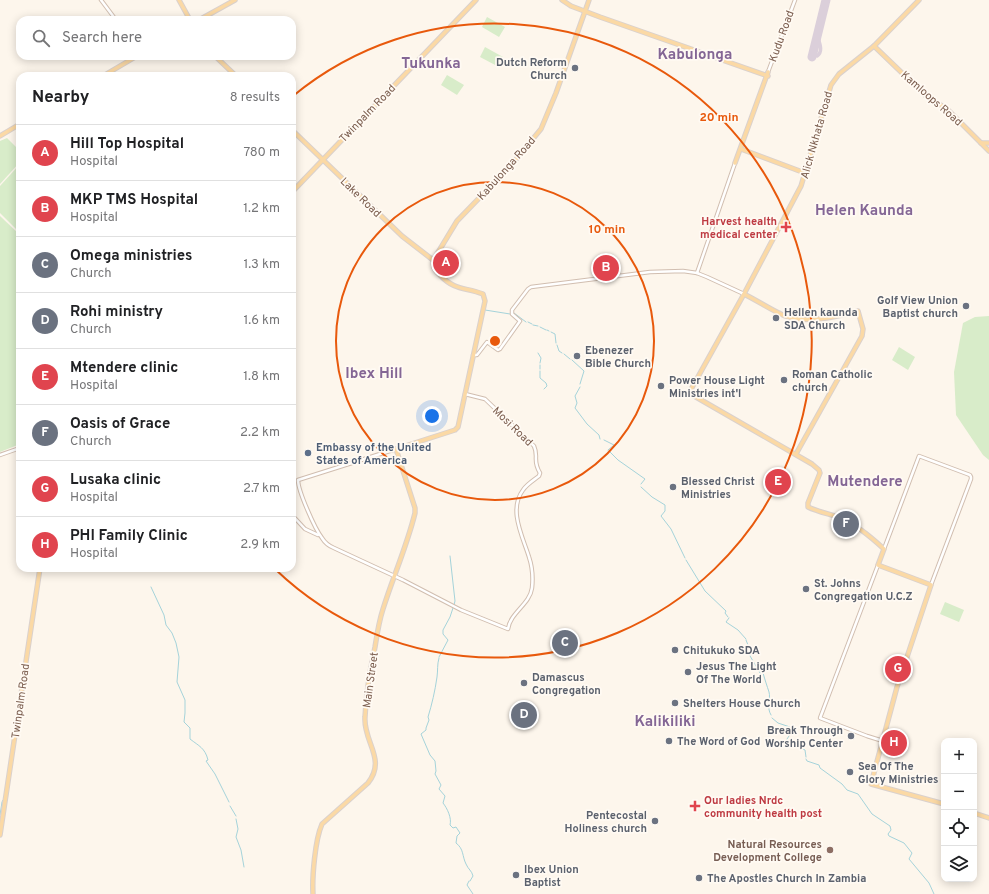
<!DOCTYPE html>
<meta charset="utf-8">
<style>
:root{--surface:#fff;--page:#f6f6f6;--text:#202124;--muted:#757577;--line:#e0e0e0;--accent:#1a73e8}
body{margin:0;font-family:Overpass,sans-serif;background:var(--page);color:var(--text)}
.controls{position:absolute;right:12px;bottom:12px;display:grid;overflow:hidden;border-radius:8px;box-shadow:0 2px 10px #0003}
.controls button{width:36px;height:36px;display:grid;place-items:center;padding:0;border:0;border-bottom:1px solid var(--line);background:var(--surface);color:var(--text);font:20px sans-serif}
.you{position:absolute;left:432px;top:416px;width:14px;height:14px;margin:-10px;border:3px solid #fff;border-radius:50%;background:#1a73e8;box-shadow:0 0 0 6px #1a73e833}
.badge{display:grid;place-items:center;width:26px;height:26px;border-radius:50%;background:var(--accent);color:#fff;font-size:13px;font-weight:700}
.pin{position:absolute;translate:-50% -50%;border:2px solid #fff;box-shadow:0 1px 4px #0006}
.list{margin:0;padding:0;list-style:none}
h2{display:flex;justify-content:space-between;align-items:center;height:52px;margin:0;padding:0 16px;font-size:17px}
h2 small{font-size:13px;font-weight:400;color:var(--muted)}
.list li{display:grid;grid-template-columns:26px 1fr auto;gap:12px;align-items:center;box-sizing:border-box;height:56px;padding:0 16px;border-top:1px solid var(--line)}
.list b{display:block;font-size:15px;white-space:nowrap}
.list p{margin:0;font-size:13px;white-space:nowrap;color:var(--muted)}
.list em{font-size:13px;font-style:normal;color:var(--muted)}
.icon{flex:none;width:22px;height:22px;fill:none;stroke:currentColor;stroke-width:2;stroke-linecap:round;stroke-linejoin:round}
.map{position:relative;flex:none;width:989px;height:894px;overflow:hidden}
.search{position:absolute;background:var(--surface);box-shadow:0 2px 10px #0003;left:16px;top:16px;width:280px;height:44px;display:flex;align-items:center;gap:10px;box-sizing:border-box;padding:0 14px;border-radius:12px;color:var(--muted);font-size:15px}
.panel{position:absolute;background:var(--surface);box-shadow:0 2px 10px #0003;left:16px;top:72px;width:280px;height:500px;border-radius:12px}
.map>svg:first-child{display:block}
</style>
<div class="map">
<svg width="989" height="894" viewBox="0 0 989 894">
<rect width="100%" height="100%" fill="#fdf6ec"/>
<!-- green -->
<g fill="#d8ecc9">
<path d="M 487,17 L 505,27 L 499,37 L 482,27 Z"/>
<path d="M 485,47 L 503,57 L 497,66 L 480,57 Z"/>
<path d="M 447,75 L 464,85 L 457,95 L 441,85 Z"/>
<path d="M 7,138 L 20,151 L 20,162 L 0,184 L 0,141 Z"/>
<path d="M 20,164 L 20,233 L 0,213 L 0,186 Z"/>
<path d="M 0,216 L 20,235 L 20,444 L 0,452 Z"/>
<path d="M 989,316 L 989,460 L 983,455 L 956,415 L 954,372 L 963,323 L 975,317 Z"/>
<path d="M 899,347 L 915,357 L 908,370 L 892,360 Z"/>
<path d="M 945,602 L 964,610 L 959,622 L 940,614 Z"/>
</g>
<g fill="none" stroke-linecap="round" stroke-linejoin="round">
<!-- stream -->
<g stroke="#a5d3da" stroke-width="1">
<path d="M 485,310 L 510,314"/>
<path d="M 514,313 L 526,322"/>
<path d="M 528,322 L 532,324"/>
<path d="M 533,325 L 538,326"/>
<path d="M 540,327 L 546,330"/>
<path d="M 547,330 L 549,331"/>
<path d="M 551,332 L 555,334 L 556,343"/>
<path d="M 557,345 L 559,351 L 562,353"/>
<path d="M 538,353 L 541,358 L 540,363"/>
<path d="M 564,354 L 570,359"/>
<path d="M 572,360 L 584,371 L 580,384"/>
<path d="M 540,369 L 540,365"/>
<path d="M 540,371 L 540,378 L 546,383 L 547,386 L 544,389"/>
<path d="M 580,387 L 575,396 L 577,403 L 575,408 L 587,424 L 599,435 L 600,439"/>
<path d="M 604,440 L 614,445 L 608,450"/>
<path d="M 609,451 L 618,460 L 645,479 L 641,484"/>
<path d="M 641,487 L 652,497 L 665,505 L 665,511 L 661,516 L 671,529 L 685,558"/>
<path d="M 450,556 L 455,601 L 454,605"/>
<path d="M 686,560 L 705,591 L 726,611 L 725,613 L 728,617"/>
<path d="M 151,587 L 164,615 L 166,625 L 172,633 L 176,643 L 179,657 L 177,682 L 185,700 L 185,713 L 184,722 L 190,728 L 190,739 C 199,746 205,748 208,760 L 206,761 L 215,774 L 229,802"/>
<path d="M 729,618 L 726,622 L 738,630 L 746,639"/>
<path d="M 746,640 L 748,645 L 746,649 L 760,673 L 763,673 C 765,680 767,686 769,692 C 771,699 766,707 771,715"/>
<path d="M 439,657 L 448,640 L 443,634 L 443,630 L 450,617 L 453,608"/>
<path d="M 439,658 C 437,665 438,670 437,677 C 435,691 432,704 428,717 L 429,720 L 426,728 L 426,730 L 421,734 L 430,755 L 435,761 L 436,771 L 435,774 L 441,785 L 439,789 L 445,796 L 443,803 C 447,808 452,818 450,825 L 453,828 L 456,827 L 460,833 L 457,836 L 456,843 C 464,849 462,856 466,864 C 468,869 472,871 473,876 L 470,881"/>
<path d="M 772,718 L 778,723 L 790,727 L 791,733 L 785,742 L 790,746 L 792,744 L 805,750 L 806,757"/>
<path d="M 806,759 L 807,761 L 819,765 L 820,768 L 842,784 L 847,790 L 858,794 L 872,814 L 890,826 L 891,830 L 888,834 L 889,836 L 904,843 L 912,853 L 909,859 L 929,883 L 934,894"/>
<path d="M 230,806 L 236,816"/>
<path d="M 0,815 L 2,802 L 3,800 L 5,800"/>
<path d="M 236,819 L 238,829 L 236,837 L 241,850 L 244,867"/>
<path d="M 469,881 L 467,885 L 473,894"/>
</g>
<!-- taxiway -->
<path stroke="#dbcfda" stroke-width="3.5" d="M 812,54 L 817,56 C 824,51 819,42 817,35"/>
<!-- runway -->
<path stroke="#dbcfda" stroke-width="9" d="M 812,57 L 826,0"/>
<defs>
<g id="minor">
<path d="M 101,0 L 116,20"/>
<path d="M 768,72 L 795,0"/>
<path d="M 697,273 L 735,163"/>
<path d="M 473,355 L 477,355 L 487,342 L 498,350 L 500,349 L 520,321 L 512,314 L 512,310 L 528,289 L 531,287 L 650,272 L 683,271 L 697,273 L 707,277 L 744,294"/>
<path d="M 396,449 L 298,480 C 298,491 315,529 322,538 C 325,543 329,546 334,548 L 403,580 L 461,610 L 508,629 C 510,613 530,604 532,588 C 533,579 532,566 529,557 C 523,537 508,510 523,490 C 527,484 534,480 539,476 L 540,473 C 532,460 539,457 534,446 L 485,399 L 465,394"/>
<path d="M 0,455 L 20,448"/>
<path d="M 292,515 L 305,529 L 318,535"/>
<path d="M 884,549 L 919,456 L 970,475 L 971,477 L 971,479 L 931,585"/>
<path d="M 878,565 L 820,718 L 867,736 L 883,741"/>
</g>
<g id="major">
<path d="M 179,0 L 190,20"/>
<path d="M 562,0 L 571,6 L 600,17 L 768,76"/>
<path d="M 919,0 L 874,46 L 839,74 L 831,85 L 801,186 L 744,294 L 689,393 L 812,464 L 819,470 L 820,473 L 808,503 L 808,507 C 818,512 830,514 841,518 C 857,525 871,537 884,549 L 878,565 L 931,585 L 897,687 L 871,784 L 944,804"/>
<path d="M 199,20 L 235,0"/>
<path d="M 874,46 L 925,95 L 947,109 L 989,151"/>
<path d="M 215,56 L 236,76"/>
<path d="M 103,76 L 137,56"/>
<path d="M 292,130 L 402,236 L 433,260"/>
<path d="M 0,136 L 20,124"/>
<path d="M 981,143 L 989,143"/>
<path d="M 741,149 L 805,173"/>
<path d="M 735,163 L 768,72"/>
<path d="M 292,192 L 476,0"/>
<path d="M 744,294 C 758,301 771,310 785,316 C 809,324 835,317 858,311 L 863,329 L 862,336 L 796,454"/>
<path d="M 974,813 L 989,818"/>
<path d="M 0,835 L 40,568"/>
<path d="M 313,894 C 312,877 315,840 322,824 L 368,783 C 387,759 363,742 365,717 C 366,693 370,670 375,647 C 377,634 379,621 383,609 C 393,577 407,546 415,513 L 415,508 L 396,449 L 455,430 L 458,427 L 485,301 L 483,294 C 465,287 455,291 440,275 C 435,270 432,266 434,259 L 457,221 L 513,163 L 541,129 L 556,93 L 589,0"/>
</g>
</defs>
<!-- minor casing -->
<use href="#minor" stroke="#d1beb0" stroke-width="4.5"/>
<!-- major casing -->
<use href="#major" stroke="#dad1cd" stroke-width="5.5"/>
<!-- minor -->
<use href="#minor" stroke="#fff" stroke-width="2.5"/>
<!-- major -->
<use href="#major" stroke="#fbd9a5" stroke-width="3.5"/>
</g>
<!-- distance rings -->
<g fill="none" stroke="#e8590c" stroke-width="2">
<circle cx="495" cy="341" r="159"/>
<path d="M293 96A317 317 0 1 1 275 569"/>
</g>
<!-- markers -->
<g fill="#6b7280" stroke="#fffaf3" stroke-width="1.5">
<circle cx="575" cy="68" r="4"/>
<circle cx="966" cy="306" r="4"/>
<circle cx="776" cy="318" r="4"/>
<circle cx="577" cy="356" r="4"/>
<circle cx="784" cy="380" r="4"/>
<circle cx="661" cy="386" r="4"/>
<circle cx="673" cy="487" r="4"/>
<circle cx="806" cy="589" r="4"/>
<circle cx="675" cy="650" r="4"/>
<circle cx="688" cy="672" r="4"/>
<circle cx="524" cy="683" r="4"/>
<circle cx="675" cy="703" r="4"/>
<circle cx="851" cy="736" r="4"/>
<circle cx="669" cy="741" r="4"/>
<circle cx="850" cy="772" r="4"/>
<circle cx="655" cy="821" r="4"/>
<circle cx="516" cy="875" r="4"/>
<circle cx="699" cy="878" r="4"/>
</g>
<g fill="#e0444e" stroke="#fffaf3" stroke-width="1.5">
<path d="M784 221h4v4h4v4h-4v4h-4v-4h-4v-4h4z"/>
<path d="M693 800h4v4h4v4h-4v4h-4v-4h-4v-4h4z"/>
</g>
<circle fill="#5c6f8a" stroke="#fffaf3" stroke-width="1.5" cx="308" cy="453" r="4"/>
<circle fill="#8d6e63" stroke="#fffaf3" stroke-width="1.5" cx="830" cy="850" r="4"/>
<g text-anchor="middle" stroke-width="3.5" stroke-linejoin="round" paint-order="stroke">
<!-- street labels -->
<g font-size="11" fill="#7a5c4d" stroke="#fffaf3">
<text transform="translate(781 36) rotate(-70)" y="4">Kudu Road</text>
<text transform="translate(932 98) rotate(41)" y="4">Kamloops Road</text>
<text transform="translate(367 113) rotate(-46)" y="4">Twinpalm Road</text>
<text transform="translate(816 135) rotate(-74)" y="4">Alick Nkhata Road</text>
<text transform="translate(506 168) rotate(-48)" y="4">Kabulonga Road</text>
<text transform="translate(361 197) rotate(44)" y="4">Lake Road</text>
<text transform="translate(513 426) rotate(44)" y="4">Mosi Road</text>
<text transform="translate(370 680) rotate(-82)" y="4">Main Street</text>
<text transform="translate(20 701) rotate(-82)" y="4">Twinpalm Road</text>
</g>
<!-- worship labels -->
<g font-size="11" font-weight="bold" fill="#5b616d" stroke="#fffaf3" text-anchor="start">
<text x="567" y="66" text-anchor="end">Dutch Reform<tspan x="567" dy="13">Church</tspan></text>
<text x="958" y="304" text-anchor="end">Golf View Union<tspan x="958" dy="13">Baptist church</tspan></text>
<text x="784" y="316">Hellen kaunda<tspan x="784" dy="13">SDA Church</tspan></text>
<text x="585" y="354">Ebenezer<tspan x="585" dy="13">Bible Church</tspan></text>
<text x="792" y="378">Roman Catholic<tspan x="792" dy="13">church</tspan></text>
<text x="669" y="384">Power House Light<tspan x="669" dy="13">Ministries int'l</tspan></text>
<text x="681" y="485">Blessed Christ<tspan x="681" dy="13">Ministries</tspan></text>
<text x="814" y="587">St. Johns<tspan x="814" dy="13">Congregation U.C.Z</tspan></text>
<text x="683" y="654">Chitukuko SDA</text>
<text x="696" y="670">Jesus The Light<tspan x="696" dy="13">Of The World</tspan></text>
<text x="532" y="681">Damascus<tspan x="532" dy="13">Congregation</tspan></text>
<text x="683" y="707">Shelters House Church</text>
<text x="843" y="734" text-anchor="end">Break Through<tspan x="843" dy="13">Worship Center</tspan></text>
<text x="677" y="745">The Word of God</text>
<text x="858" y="770">Sea Of The<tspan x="858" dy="13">Glory Ministries</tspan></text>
<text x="647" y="819" text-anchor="end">Pentecostal<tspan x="647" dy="13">Holiness church</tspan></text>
<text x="524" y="873">Ibex Union<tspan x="524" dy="13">Baptist</tspan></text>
<text x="707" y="882">The Apostles Church In Zambia</text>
</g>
<!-- health labels -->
<g font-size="11" font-weight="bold" fill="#be3a42" stroke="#fffaf3" text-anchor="end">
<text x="777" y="225">Harvest health<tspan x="777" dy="13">medical center</tspan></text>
<text x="704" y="804" text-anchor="start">Our ladies Nrdc<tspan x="704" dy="13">community health post</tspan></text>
</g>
<!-- service labels -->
<g font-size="11" font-weight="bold" fill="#4e5e75" stroke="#fffaf3" text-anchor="start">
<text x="316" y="451">Embassy of the United<tspan x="316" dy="13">States of America</tspan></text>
</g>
<!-- education labels -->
<g font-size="11" font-weight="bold" fill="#785e54" stroke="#fffaf3" text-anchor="end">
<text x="822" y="848">Natural Resources<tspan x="822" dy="13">Development College</tspan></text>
</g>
<!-- district labels -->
<g font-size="15" font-weight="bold" fill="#846695" stroke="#fffaf3">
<text x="695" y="59">Kabulonga</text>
<text x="431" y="68">Tukunka</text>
<text x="864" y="215">Helen Kaunda</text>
<text x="374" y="378">Ibex Hill</text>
<text x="865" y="486">Mutendere</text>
<text x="665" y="726">Kalikiliki</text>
</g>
</g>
<circle cx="495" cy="341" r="6" fill="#e8590c" stroke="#fffaf3" stroke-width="2"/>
<g font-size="12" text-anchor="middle" font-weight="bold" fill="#e8590c" stroke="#fffaf3" stroke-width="3.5" stroke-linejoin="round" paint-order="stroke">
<text x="719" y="121">20 min</text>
<text x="607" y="233">10 min</text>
</g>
</svg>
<div class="controls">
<button>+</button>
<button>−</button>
<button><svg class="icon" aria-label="locate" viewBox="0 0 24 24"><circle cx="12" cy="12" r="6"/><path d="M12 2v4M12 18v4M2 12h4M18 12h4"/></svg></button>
<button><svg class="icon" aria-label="layers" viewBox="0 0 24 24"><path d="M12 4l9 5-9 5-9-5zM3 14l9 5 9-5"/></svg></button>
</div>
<div class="you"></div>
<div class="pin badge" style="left:446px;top:263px;background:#e0444e">A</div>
<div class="pin badge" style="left:606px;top:268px;background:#e0444e">B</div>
<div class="pin badge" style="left:565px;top:643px;background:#6b7280">C</div>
<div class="pin badge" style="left:524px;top:715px;background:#6b7280">D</div>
<div class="pin badge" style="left:778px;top:482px;background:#e0444e">E</div>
<div class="pin badge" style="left:846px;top:524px;background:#6b7280">F</div>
<div class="pin badge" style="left:898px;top:669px;background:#e0444e">G</div>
<div class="pin badge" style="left:894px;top:743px;background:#e0444e">H</div>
<div class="search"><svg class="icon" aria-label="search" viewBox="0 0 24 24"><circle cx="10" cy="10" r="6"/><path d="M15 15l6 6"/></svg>Search here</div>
<section class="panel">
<h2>Nearby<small>8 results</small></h2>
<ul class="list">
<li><span class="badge" style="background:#e0444e">A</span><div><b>Hill Top Hospital</b><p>Hospital</p></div><em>780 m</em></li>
<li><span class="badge" style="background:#e0444e">B</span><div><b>MKP TMS Hospital</b><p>Hospital</p></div><em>1.2 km</em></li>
<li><span class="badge" style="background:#6b7280">C</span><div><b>Omega ministries</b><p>Church</p></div><em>1.3 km</em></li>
<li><span class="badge" style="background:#6b7280">D</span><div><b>Rohi ministry</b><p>Church</p></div><em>1.6 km</em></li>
<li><span class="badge" style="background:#e0444e">E</span><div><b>Mtendere clinic</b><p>Hospital</p></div><em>1.8 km</em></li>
<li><span class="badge" style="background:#6b7280">F</span><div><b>Oasis of Grace</b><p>Church</p></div><em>2.2 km</em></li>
<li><span class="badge" style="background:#e0444e">G</span><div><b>Lusaka clinic</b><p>Hospital</p></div><em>2.7 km</em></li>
<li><span class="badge" style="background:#e0444e">H</span><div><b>PHI Family Clinic</b><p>Hospital</p></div><em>2.9 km</em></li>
</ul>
</section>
</div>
